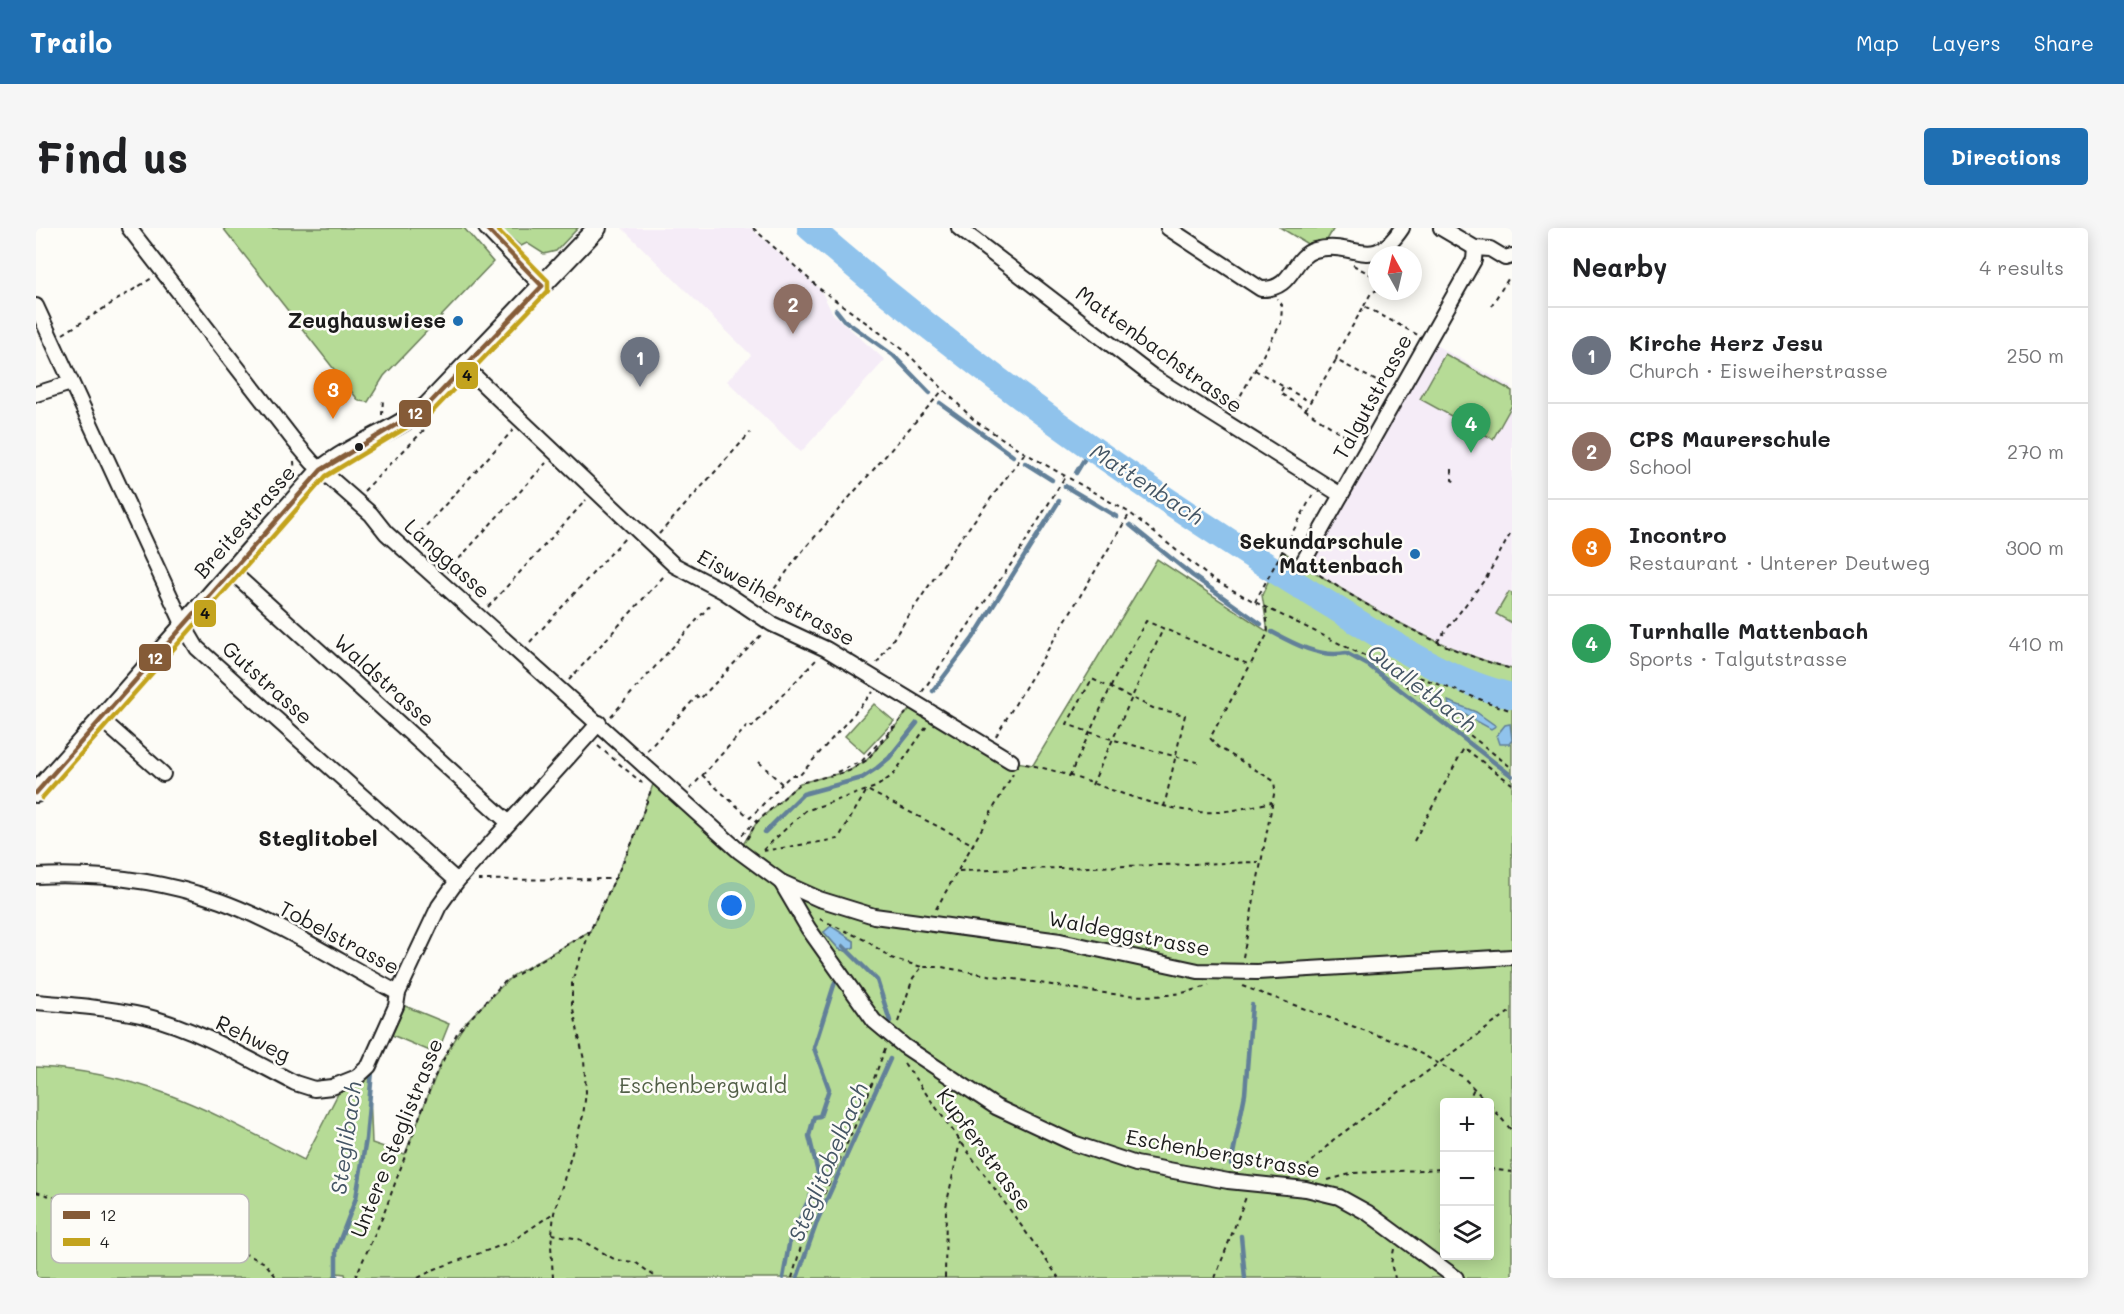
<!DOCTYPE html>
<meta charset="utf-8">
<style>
:root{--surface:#fff;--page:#f6f6f6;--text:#202124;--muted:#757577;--line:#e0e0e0;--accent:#1f6fb2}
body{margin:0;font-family:Mali,sans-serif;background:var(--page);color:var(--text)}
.controls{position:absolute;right:18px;bottom:18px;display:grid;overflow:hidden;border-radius:6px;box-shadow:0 3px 15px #0003}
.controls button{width:54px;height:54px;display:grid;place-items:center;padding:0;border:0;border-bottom:2px solid var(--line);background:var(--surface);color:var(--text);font:30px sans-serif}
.compass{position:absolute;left:1332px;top:18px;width:54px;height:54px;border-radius:50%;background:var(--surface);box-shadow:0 3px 15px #0003;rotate:352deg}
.you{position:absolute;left:696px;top:678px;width:21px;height:21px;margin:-15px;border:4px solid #fff;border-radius:50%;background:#1a73e8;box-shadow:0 0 0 9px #1a73e833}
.badge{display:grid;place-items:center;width:39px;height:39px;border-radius:50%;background:var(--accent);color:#fff;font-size:20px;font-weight:700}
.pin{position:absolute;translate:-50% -50px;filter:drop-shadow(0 2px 3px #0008)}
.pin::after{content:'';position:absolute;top:32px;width:21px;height:18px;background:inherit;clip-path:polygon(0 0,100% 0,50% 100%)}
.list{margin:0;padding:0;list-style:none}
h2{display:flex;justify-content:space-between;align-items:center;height:78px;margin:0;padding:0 24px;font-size:26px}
h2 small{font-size:20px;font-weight:400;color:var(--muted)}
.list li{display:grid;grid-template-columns:39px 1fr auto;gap:18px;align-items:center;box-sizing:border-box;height:96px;padding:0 24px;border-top:2px solid var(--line)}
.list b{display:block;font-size:22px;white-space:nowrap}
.list p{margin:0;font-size:20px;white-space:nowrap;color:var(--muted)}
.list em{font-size:20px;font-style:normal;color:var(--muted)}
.icon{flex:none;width:33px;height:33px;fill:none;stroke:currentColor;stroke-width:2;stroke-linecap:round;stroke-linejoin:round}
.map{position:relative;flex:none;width:1476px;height:1050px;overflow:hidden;border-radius:6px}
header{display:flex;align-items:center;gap:36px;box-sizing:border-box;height:84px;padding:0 30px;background:var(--accent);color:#fff}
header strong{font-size:28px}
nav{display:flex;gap:33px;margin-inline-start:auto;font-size:21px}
.intro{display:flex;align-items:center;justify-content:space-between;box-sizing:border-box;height:144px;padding:0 36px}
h1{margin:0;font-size:42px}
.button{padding:15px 27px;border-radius:6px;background:var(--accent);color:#fff;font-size:21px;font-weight:700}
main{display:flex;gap:36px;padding:0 36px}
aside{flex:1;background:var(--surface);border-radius:6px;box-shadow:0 3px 15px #0003}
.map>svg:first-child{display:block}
</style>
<header>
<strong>Trailo</strong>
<nav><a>Map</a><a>Layers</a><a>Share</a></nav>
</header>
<div class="intro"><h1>Find us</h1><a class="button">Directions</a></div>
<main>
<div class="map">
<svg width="1476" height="1050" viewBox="0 0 1476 1050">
<rect width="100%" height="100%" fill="#fdfcf7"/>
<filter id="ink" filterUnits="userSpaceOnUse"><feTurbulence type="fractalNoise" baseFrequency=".0167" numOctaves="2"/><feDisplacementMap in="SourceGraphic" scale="12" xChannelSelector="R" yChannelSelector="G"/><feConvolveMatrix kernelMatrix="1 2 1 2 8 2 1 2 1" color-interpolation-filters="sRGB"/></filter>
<g filter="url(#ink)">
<!-- built -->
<g fill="#f5ecf7">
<path d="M 586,0 L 715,0 L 784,61 L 797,86 L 849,132 L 765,224 L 691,153 L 715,127 Z"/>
<path d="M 1392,113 L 1476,159 L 1476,441 L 1401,414 L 1345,385 L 1266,336 Z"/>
</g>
<!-- green -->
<g fill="#b6db96" stroke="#697c59" stroke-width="1.5" fill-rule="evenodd">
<path d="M 187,0 L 428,0 L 457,34 L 348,148 L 332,174 L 323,173 Z"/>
<path d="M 462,0 L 542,0 L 520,23 L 508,26 L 491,15 L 485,18 Z"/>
<path d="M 1245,0 L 1298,0 L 1291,12 L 1273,17 Z"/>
<path d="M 1409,126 L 1476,163 L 1476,177 L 1457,211 L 1384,171 Z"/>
<path d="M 1246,323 C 1318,370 1392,418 1476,441 L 1476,1050 L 310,1050 L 309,1046 L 301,1045 L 295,1050 L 0,1050 L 0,839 C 108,844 176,884 268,932 L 307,856 L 333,838 L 336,915 L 369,926 L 406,832 L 430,794 L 476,748 L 554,703 L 596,615 L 620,548 L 703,623 L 721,594 L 764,555 L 813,543 L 831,532 L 878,476 L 975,533 L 997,537 L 1121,331 L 1232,404 L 1226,367 ZM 797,701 L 818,713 L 818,719 L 809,723 L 803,721 L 788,704 ZM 1408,874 L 1454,874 L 1454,1028 L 1408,1028 Z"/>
<path d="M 1473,364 L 1476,365 L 1476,395 L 1460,386 Z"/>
<path d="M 838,476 L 858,493 L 828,525 L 809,508 Z"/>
<path d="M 369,778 L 413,796 L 401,826 L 356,807 Z"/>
</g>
<!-- water -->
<g fill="#90c3ec" stroke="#628099" stroke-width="1.5">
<path d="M 1412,473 L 1440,484 L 1460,498 L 1455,501 L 1413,478 Z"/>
<path d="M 1474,496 L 1476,512 L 1473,516 L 1464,516 L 1461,507 L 1469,497 Z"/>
<path d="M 795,698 L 818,713 L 818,719 L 809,723 L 803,721 L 788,704 Z"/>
</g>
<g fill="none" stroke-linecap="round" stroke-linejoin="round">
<!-- stream -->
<g stroke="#628099" stroke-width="4.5">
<path d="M 821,43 L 822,41"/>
<path d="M 800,82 L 808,92 L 857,127 L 894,165"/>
<path d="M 904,175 L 977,228"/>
<path d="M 989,235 L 1016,252"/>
<path d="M 1040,245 L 1055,220"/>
<path d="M 1029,258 L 1081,289"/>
<path d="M 1094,297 L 1157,348 L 1225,396"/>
<path d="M 1302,382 L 1302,385"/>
<path d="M 1236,404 C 1258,416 1284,430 1310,425 L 1332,437 L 1476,548"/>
<path d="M 897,463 L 937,410 L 1023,273"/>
<path d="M 729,604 L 767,566 L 826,550 L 841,540 L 853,530 L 881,495"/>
<path d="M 807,718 L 841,752 L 854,793"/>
<path d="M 1195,936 L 1209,866 L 1216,777"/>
<path d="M 784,953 L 773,908 L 778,889 L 784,888 L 793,861 L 778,820 L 799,754"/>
<path d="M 1205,1008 L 1209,1050"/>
<path d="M 300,1050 L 300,1022 L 320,970 L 330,911 L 336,843"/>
<path d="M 747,1050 L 754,1011 L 783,950"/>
<path d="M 761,1050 L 782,991 L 854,831"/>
</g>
<!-- river -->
<path stroke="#90c3ec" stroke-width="26" d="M 774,0 C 932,137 1104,260 1283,370 C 1343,406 1406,452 1476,468"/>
<defs>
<g id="minor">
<path d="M 93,0 L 259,214 L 276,234 L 335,286 L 350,305 L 703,623 L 745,654 L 783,671 L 838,688 L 1024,713 L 1162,743 L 1221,744 L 1476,729"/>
<path d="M 450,0 L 506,58"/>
<path d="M 923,0 L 1116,148 L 1305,267"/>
<path d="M 1132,0 L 1225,61 C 1258,62 1255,29 1279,22 C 1319,11 1335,47 1366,0"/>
<path d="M 1405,0 L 1439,20 L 1454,21 L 1469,30 L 1476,28"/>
<path d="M 0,78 L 148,398 L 161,420 L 421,653"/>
<path d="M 429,139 L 638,337 L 687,363 L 736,396 L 790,421 L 975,533"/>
<path d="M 0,166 L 35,155"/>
<path d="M 1266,336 L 1438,32 L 1439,20"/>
<path d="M 195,343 L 473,595"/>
<path d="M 65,491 L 127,546"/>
<path d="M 0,648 C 63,645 124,652 184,673 C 245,695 305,735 362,765"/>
<path d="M 745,654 L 772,700 L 838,793 L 868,818 L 960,879 L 1037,915 L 1100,936 L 1192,953 L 1270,961 L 1303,969 L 1332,985 L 1420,1050"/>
<path d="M 0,774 C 37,777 73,780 109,788 C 162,801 212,831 259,855 L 278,861 L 296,859 L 321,849 L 333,838 L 360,778 L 362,765 L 403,678 L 421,653 L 563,495"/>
</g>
<path id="major" d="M 0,565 L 285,242 C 317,216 358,204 391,178 L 561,0"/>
</defs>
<!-- minor casing -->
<use href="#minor" stroke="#1c1c1c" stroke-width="18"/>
<!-- major casing -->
<use href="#major" stroke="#1c1c1c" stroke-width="22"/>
<!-- path -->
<g stroke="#1c1c1c" stroke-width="2" stroke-dasharray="4.5 4.5" stroke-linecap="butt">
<path d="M 717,0 L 784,61 L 869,123 L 939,193 L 989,225 L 1094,285 L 1176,351 L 1219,374 L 1339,433 L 1476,483"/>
<path d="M 1317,37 L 1341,50"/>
<path d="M 1328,78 L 1335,65 L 1341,62"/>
<path d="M 1455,78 L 1474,48"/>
<path d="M 27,106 L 116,50"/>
<path d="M 1300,132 L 1302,123 L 1328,78 L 1382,107"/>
<path d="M 1219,142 L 1274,174"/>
<path d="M 1247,159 L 1244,165 L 1318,214"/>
<path d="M 1269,182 L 1300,132 L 1352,159"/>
<path d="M 1196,183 L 1245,95 L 1246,77 L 1241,71"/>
<path d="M 346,187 L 347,171"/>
<path d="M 258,233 L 259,248"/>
<path d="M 1416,241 L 1416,252 L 1420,254"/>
<path d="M 328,263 L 391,199"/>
<path d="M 623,306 L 714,205"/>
<path d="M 378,311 L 477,202"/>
<path d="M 1246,323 L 1254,328"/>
<path d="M 1276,342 C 1338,383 1404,422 1476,441"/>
<path d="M 411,344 L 510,235"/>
<path d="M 1219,374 L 1277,266"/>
<path d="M 728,375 L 763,327 L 907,162"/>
<path d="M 452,379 L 550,272"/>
<path d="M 494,414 L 589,310"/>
<path d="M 1401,414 L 1450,350 L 1476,303"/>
<path d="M 841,435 L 923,313 L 988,226"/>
<path d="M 1342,435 L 1476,540"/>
<path d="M 533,452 L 628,348"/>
<path d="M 886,464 L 982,326 L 1030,247"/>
<path d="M 575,488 L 677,374"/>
<path d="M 960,508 L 1094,285"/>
<path d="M 562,518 L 606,555"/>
<path d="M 611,523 L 661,468 L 664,471 L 727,405"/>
<path d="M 723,534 L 746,556 L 755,547 L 764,547 L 837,464"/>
<path d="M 989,536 C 1048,547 1102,578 1163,584 C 1187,586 1213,579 1236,574"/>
<path d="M 801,544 L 826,533 L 858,498"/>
<path d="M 666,547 L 714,590 L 746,556"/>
<path d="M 1033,549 L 1079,450 L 1110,393 L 1214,437"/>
<path d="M 1056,557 L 1127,401"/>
<path d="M 654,561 L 713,496 L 716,499 L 780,432"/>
<path d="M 1128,579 L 1149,487 L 1117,480 L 1056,451 L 1031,496 C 1075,513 1120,523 1165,535"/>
<path d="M 706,607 L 721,592"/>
<path d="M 711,611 L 721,594 L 764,555 L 813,543 L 831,532 L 870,485"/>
<path d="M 1378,613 L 1428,520 L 1476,556"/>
<path d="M 727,622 L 769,583 L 840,559 L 857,547 L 891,498"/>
<path d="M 727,623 L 802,611 L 831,562 L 938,617"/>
<path d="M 923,643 L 1223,634"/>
<path d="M 442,652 L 579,651"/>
<path d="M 900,681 L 977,546"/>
<path d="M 784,691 L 831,713 L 855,730 L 886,739"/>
<path d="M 1207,729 L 1239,561 L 1238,553 L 1182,519 L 1174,510 L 1232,405 L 1230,380"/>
<path d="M 1206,758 L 1371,818 L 1427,849 L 1451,874"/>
<path d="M 862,794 L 877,750 L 886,739 L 906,739 C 936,745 967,749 997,754 C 1052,762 1120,779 1173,757"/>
<path d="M 868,835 L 1023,1050"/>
<path d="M 1432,874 L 1438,860"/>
<path d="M 1454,877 L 1476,903"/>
<path d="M 1454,941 L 1476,944"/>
<path d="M 1264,946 L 1297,912 L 1476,782"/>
<path d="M 1292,952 L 1318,945 L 1408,941"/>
<path d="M 0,964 L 212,1027 L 229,1035 L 241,1050"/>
<path d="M 1408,995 L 1406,1008 L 1408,1017"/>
<path d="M 516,1006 L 543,1011 L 580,1032 L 599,1034 L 621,1050"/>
<path d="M 1358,1021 L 1355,1036 L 1359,1050"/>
<path d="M 319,1050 L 347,988 L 397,852 L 421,805 L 467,755 L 554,703"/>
<path d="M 382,1050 L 399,1041 L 475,1014 L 516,986"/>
<path d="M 517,1050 L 515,1017 L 518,985 L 547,888 L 550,864 L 548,832 L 536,776 L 536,753 L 554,703 L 596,615 L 615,562"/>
<path d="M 756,1050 L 766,1015 L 827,880 L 849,821"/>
<path d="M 909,1050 L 910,979 L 924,914"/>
<path d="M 1179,1050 L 1210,969"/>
</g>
<!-- minor -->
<use href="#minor" stroke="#fdfcf7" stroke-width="14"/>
<!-- major -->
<use href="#major" stroke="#fdfcf7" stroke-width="18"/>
<defs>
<g id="bus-1">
<path d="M 450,0 L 506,58"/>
<path d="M 0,565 L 285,242 L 391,178 L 506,58"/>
</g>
<path id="bus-2" d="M 6,570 L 290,248 L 396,184 L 512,63 L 512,53 L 460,0"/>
</defs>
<!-- bus-1 casing -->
<use href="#bus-1" stroke="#fdfcf7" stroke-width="9"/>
<!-- bus-2 casing -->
<use href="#bus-2" stroke="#fdfcf7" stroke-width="9"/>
<!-- bus-1 -->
<use href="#bus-1" stroke="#855b37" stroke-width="4.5"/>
<!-- bus-2 -->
<use href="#bus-2" stroke="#c3a31e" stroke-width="4.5"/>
</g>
</g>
<!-- markers -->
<g fill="#1f6fb2" stroke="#fdfcf7" stroke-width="2">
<circle cx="422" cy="93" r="6"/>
<circle cx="1379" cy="326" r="6"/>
</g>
<circle fill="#1c1c1c" stroke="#fdfcf7" stroke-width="2" cx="323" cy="219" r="5"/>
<g text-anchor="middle" stroke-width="5" stroke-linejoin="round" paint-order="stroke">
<!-- poi labels -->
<g font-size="21" font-weight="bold" fill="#1c1c1c" stroke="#fdfcf7" text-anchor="end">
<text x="410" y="100">Zeughauswiese</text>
<text x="1367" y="321">Sekundarschule<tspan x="1367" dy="24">Mattenbach</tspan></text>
</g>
<!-- street labels -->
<g font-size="21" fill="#1c1c1c" stroke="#fdfcf7">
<text transform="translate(1123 122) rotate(36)" y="7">Mattenbachstrasse</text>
<text transform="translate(1337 169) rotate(-61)" y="7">Talgutstrasse</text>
<text transform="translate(209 294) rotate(-49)" y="7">Breitestrasse</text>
<text transform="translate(411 331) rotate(42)" y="7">Langgasse</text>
<text transform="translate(740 370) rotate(29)" y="7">Eisweiherstrasse</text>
<text transform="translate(348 453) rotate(42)" y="7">Waldstrasse</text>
<text transform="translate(231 455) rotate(42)" y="7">Gutstrasse</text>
<text transform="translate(1093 706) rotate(11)" y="7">Waldeggstrasse</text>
<text transform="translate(303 710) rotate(28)" y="7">Tobelstrasse</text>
<text transform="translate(217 811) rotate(26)" y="7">Rehweg</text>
<text transform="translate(361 910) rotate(-68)" y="7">Untere Steglistrasse</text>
<text transform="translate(948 922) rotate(54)" y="7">Kupferstrasse</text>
<text transform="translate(1187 926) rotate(10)" y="7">Eschenbergstrasse</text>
</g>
<!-- park labels -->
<g font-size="21" fill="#525f47" stroke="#fdfcf7">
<text x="667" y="865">Eschenbergwald</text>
</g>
<!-- water labels -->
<g font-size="22" font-style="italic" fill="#455665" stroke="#fdfcf7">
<text transform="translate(1111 256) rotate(33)" y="8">Mattenbach</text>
<text transform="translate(1386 460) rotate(37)" y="8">Qualletbach</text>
<text transform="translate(310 910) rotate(-82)" y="8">Steglibach</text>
<text transform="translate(792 934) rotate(-67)" y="8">Steglitobelbach</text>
</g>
<!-- neighbourhood labels -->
<g font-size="22" font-weight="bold" fill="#1c1c1c" stroke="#fdfcf7">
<text x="282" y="618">Steglitobel</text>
</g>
</g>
<!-- legend -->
<rect x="15" y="966" width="198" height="69" rx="9" fill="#fdfcf7" stroke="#bab9b5" stroke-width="1.5"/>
<rect x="27" y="983" width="27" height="8" fill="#855b37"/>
<rect x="27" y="1010" width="27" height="8" fill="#c3a31e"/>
<g font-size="16" fill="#1c1c1c">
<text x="64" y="993">12</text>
<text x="64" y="1020">4</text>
</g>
<g stroke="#fdfcf7" stroke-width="2">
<rect x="419" y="133" width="24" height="29" rx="6" fill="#c3a31e"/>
<rect x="362" y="171" width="34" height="29" rx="6" fill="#855b37"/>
<rect x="157" y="371" width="24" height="29" rx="6" fill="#c3a31e"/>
<rect x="102" y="415" width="34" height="29" rx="6" fill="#855b37"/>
</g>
<g font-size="16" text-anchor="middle" font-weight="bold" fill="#fff">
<text x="379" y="191">12</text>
<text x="119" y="436">12</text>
</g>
<g font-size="16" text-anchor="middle" font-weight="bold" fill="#111">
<text x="431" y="153">4</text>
<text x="169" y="391">4</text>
</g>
</svg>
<div class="controls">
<button>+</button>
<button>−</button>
<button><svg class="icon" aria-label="layers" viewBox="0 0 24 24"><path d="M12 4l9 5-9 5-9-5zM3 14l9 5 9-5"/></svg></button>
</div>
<svg class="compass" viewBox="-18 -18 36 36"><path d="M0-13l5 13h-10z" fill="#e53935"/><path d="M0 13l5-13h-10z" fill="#757577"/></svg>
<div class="you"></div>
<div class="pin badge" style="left:604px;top:159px;background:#6b7280">1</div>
<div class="pin badge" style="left:757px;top:106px;background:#8d6e63">2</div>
<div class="pin badge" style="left:297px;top:191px;background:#e8710a">3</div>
<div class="pin badge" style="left:1435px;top:225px;background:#2e9e5b">4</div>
</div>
<aside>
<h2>Nearby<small>4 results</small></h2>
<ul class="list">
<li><span class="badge" style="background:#6b7280">1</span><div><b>Kirche Herz Jesu</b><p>Church · Eisweiherstrasse</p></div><em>250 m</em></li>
<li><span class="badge" style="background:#8d6e63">2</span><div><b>CPS Maurerschule</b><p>School</p></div><em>270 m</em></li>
<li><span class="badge" style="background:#e8710a">3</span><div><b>Incontro</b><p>Restaurant · Unterer Deutweg</p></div><em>300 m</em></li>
<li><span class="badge" style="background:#2e9e5b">4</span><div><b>Turnhalle Mattenbach</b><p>Sports · Talgutstrasse</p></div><em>410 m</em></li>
</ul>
</aside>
</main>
